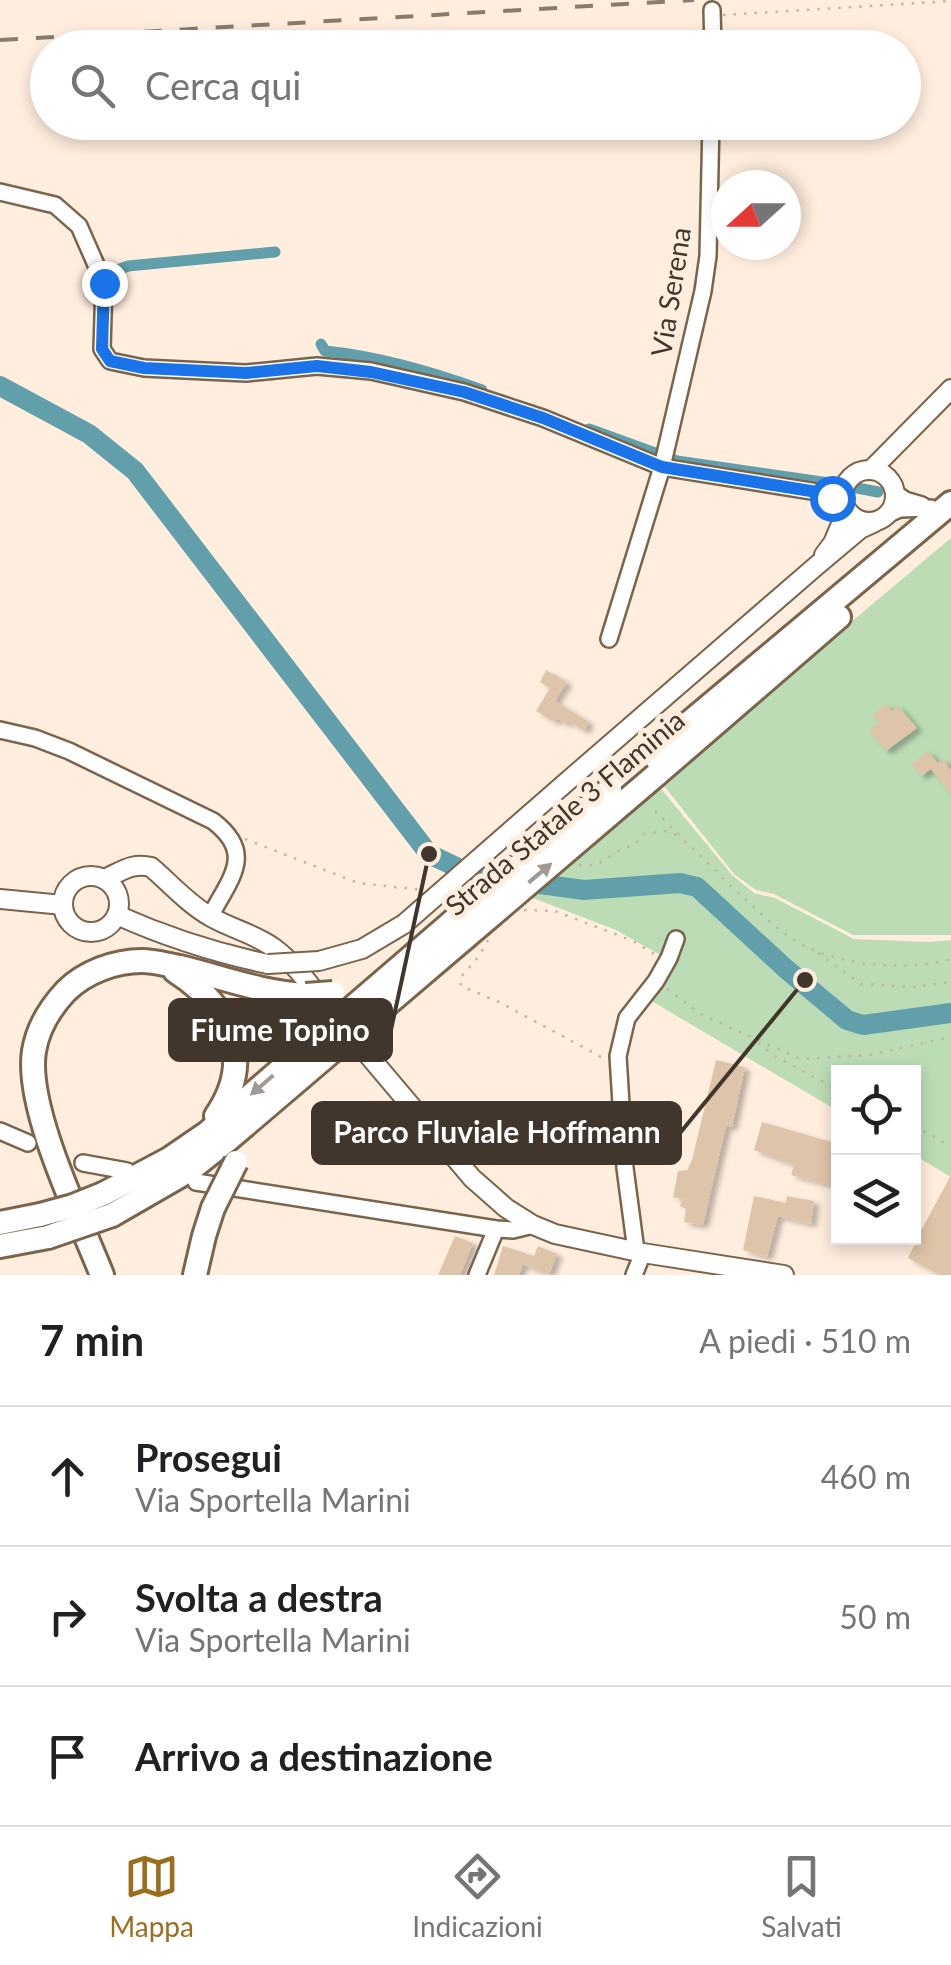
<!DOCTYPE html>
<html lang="it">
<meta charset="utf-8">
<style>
:root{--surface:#fff;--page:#f2f2f2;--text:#202124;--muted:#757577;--line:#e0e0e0;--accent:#9b6e1e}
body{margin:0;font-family:Lato,sans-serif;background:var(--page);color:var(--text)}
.controls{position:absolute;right:30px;bottom:30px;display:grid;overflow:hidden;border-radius:0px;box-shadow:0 5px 15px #0003}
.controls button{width:90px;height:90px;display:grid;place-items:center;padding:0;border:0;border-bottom:2px solid var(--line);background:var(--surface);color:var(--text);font:50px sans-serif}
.compass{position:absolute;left:711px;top:170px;width:90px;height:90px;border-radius:50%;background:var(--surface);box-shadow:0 5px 15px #0003;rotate:249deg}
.stop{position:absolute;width:30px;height:30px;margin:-22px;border:8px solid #1a73e8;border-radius:50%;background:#fff}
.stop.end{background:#1a73e8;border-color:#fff;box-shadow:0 2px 10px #0008}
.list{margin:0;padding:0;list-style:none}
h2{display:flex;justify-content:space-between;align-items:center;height:130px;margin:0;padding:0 40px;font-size:42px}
h2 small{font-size:32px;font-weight:400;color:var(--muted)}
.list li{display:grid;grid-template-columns:65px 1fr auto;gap:30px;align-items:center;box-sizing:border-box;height:140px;padding:0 40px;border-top:2px solid var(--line)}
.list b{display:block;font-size:38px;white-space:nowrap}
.list p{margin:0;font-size:32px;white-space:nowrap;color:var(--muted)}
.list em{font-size:32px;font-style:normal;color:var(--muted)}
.icon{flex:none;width:55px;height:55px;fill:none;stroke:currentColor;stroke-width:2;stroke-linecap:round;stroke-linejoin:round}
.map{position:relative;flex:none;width:951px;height:1275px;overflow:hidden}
.search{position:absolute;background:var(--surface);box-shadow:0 5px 15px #0003;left:30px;right:30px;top:30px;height:110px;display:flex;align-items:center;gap:25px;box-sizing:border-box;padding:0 35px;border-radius:55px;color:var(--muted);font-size:38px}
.sheet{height:550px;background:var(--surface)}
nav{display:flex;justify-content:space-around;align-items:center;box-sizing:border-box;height:140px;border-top:2px solid var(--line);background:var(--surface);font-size:28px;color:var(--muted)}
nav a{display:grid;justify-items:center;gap:5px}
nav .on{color:var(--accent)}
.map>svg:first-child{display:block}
</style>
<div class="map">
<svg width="951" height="1275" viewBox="0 0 951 1275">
<defs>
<filter id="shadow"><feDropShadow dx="5.5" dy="3.5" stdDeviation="2.5" flood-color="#0004"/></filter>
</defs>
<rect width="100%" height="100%" fill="#ffeede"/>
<!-- green -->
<g fill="#bbdcb5">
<path d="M 951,538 L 951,935 L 853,935 L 774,894 L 756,890 L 734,874 L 661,782 Z"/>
<path d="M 657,784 L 732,875 L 754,893 L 775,898 L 854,939 L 929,942 L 951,940 L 951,1177 L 914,1155 L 914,1072 L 838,1072 L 838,1111 L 648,999 L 671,961 L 616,930 L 530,897 Z"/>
</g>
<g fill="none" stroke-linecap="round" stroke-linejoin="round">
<!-- canal -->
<g stroke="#61a0ab" stroke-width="11">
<path d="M 107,274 L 128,266 L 275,252"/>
<path d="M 321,344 L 325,351 C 375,356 435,373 482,390"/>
<path d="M 589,429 L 677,461 L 836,484"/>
<path d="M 852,487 L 878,492"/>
</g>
<!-- river -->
<path stroke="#61a0ab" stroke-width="20" d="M 0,386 L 89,434 L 135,471 L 429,854 L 473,875 L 584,890 L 680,883 L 697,887 L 786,969 L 847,1020 L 863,1025 L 951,1013"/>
</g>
<!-- building -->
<g fill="#dec4a9" filter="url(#shadow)">
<path d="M 546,670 L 567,682 L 555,701 L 589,722 L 584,731 L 568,721 L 566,724 L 557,718 L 555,722 L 536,711 L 550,688 L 540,682 Z"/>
<path d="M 887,704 L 892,711 L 898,706 L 917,728 L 886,751 L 869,731 L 879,722 L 873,714 Z"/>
<path d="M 928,751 L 938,763 L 943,759 L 951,770 L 951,795 L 931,769 L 921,776 L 912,764 Z"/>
<path d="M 716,1060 L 745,1067 L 732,1127 L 726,1126 L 703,1225 L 684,1222 L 686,1209 L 680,1206 L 682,1199 L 673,1197 L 678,1171 L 687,1170 L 692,1160 Z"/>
<path d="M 762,1122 L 838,1144 L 838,1187 L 791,1175 L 794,1165 L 754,1150 Z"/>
<path d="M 951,1175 L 951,1275 L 940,1275 L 908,1258 L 915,1244 L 914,1225 L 922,1229 Z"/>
<path d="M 754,1196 L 786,1203 L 787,1196 L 814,1201 L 811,1224 L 778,1216 L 767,1257 L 743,1250 Z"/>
<path d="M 455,1236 L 473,1243 L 460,1275 L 438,1275 Z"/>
<path d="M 503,1246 L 534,1256 L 538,1246 L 557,1254 L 549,1275 L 523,1264 L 519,1275 L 494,1275 Z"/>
</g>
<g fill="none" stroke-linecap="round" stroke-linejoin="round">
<defs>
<g id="minor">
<path d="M 712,10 L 713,48"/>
<path d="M 0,192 L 55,205 L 79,226 L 104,283 L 102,349 L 110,361 L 144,368 L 246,373 L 317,366 L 371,371 L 464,392 L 543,418 L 662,467 L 817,492 L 845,506"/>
<path d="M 817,492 L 827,492 L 845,485"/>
<path d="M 895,493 L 905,500 L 922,505"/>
<path d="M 888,514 L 900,509 L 931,508"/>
<path d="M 609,639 L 662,467 L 703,291 L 708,256 L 711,122"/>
<path d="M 0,730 L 35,738 L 69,751 L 213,821 C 256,854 230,878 210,917"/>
<path d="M 0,1131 L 28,1143"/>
<path d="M 83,1163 L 127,1171"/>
<path d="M 196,1182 L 496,1229 L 513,1230 L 533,1225"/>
<path d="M 636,1251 L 625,1168 L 618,1056 L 627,1018 L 656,981 L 669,958 L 676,939"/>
<path d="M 477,1275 L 496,1229"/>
<path d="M 634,1275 L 643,1253"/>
</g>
<g id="major">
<circle cx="869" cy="496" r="26"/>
<path d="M 871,470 L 951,389"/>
<path d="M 824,555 L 833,543 L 847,510"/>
<path d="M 570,779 L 815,567 L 860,529 L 875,522"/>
<circle cx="91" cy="904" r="28"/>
<path d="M 104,879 C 121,872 132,862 151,867 C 170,883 188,904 211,917 C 232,929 255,934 274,948 C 297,965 314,991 332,1013"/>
<path d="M 0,899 L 63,905"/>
<path d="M 117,915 C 166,937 216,953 268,964"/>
<path d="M 319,961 L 362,949 L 404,924"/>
<path d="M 363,1049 L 472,1178 L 506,1208 L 533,1225 L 555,1234 L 643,1253 L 784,1275"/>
</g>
<g id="highway">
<path d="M 656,775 L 839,617"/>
<path d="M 610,789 L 951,503"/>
<path d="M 175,971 C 229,1006 256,1058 216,1116"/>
<path d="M 103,1194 L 169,1159 L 207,1133 L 453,921"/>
<path d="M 112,1215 L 190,1170 L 229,1139 L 466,937"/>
<path d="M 0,1223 L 40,1215"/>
<path d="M 0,1246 L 48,1237"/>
<path d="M 102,1275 C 80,1219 25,1108 34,1051 C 38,1027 50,1008 66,991 C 85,972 115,961 142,961 C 155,961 167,965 180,967 C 221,977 263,993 306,995"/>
<path d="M 195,1275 L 204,1236 L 213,1208"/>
</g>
</defs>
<!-- minor casing -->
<use href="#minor" stroke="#7b644c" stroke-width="20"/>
<!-- major casing -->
<use href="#major" stroke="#7b644c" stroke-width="22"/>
<!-- highway casing -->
<use href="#highway" stroke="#7b644c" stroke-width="28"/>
<!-- path -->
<g stroke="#c3b4a6" stroke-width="2.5" stroke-dasharray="2.5 8" stroke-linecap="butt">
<path d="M 723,15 L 951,1"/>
<path d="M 655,811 C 681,837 707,862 733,888 C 752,905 771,925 792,939 C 835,966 903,972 951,959"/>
<path d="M 245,839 L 358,883 L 423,890"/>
<path d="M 579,865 C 600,867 601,861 617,852 C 631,844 634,848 644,834 L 664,831 L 679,836"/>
<path d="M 524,910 L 555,911 L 633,941 L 656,955"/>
<path d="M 488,940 L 479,956 L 460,978 L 461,986 L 499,1002 L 605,1059"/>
<path d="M 818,953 L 861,984 L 914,987 L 951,982"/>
<path d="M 667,989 L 704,1016 L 801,1059 L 869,1055 L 951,1037"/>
<path d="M 758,1043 L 775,1056 L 838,1090"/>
<path d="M 914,1126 L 951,1146"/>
</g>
<!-- minor -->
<use href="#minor" stroke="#fff" stroke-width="15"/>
<!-- major -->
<use href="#major" stroke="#fff" stroke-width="18"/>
<!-- highway -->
<use href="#highway" stroke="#fff" stroke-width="22"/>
<!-- rail -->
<path stroke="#897c6f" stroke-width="4" stroke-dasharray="18 18" stroke-linecap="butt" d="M 0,40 L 694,0"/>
<defs>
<g id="major-bridge">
<path d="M 404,924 L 570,779"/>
<path d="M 268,964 L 319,961"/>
</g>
<g id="highway-bridge">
<path d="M 453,921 L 610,789"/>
<path d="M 466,937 L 656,775"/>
<path d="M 306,995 L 333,993"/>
<path d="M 213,1208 L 236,1162"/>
<path d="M 40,1215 L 73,1206 L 103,1194"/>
<path d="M 48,1237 L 112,1215"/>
</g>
</defs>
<!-- major-bridge casing -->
<use href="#major-bridge" stroke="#7b644c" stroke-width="22" stroke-linecap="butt"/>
<!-- highway-bridge casing -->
<use href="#highway-bridge" stroke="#7b644c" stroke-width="28" stroke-linecap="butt"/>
<!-- major-bridge -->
<use href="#major-bridge" stroke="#fff" stroke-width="18"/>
<!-- highway-bridge -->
<use href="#highway-bridge" stroke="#fff" stroke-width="22"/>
</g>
<!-- one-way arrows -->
<defs><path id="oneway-solid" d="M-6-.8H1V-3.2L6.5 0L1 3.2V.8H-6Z" transform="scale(2.5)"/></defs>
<g fill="#a09a96">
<use href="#oneway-solid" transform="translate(540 873) rotate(-40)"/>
<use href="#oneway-solid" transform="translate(262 1085) rotate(139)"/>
</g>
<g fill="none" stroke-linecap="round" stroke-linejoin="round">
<!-- route -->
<path stroke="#1a73e8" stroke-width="12" d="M 104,283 L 102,349 L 110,361 L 144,368 L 246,373 L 317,366 L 371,372 L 464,392 L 543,418 L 662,467 L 817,492 L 832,498"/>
</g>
<g text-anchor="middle" stroke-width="10" stroke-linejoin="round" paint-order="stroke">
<!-- street labels -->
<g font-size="28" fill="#41362c" stroke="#ffeede">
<text transform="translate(671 292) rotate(-81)" y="10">Via Serena</text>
<text transform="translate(565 813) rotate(-40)" y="10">Strada Statale 3 Flaminia</text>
</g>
</g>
<!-- callouts -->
<path fill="none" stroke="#41362c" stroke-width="4" d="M429 854L391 1030M805 980L680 1133"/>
<g fill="#41362c" stroke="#ffeede" stroke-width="4">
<circle cx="429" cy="854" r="10"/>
<circle cx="805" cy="980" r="10"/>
</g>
<g fill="#41362c" stroke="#41362c" stroke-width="4">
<rect x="170" y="1000" width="221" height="60" rx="10"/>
<rect x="313" y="1103" width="367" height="60" rx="10"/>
</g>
<g font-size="30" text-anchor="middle" font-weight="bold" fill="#fff">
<text x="280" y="1041">Fiume Topino</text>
<text x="497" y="1143">Parco Fluviale Hoffmann</text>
</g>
</svg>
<div class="controls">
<button><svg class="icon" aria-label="locate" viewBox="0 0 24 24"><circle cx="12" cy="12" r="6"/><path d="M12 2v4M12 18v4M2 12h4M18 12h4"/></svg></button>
<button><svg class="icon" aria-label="layers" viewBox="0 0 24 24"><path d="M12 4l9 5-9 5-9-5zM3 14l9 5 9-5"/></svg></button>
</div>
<svg class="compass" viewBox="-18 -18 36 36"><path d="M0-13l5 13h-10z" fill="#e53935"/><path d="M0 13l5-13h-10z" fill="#757577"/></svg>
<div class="stop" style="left:832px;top:498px"></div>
<div class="stop end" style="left:104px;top:283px"></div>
<div class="search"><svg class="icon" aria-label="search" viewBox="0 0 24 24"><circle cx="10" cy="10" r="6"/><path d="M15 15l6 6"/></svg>Cerca qui</div>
</div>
<section class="sheet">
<h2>7 min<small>A piedi · 510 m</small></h2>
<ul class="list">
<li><svg class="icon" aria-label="ahead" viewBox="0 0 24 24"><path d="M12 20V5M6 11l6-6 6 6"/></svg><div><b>Prosegui</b><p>Via Sportella Marini</p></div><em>460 m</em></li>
<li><svg class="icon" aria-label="right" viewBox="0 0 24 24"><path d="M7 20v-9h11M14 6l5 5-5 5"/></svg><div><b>Svolta a destra</b><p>Via Sportella Marini</p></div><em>50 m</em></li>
<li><svg class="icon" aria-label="arrive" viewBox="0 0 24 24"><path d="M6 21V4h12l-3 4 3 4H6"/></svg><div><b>Arrivo a destinazione</b></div></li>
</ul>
</section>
<nav>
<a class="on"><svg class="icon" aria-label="map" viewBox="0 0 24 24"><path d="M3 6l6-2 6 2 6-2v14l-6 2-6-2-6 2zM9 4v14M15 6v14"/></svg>Mappa</a>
<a><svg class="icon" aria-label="directions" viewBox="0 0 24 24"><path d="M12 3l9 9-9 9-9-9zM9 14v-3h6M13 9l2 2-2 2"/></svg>Indicazioni</a>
<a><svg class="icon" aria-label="saved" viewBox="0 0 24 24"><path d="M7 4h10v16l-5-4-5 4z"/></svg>Salvati</a>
</nav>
